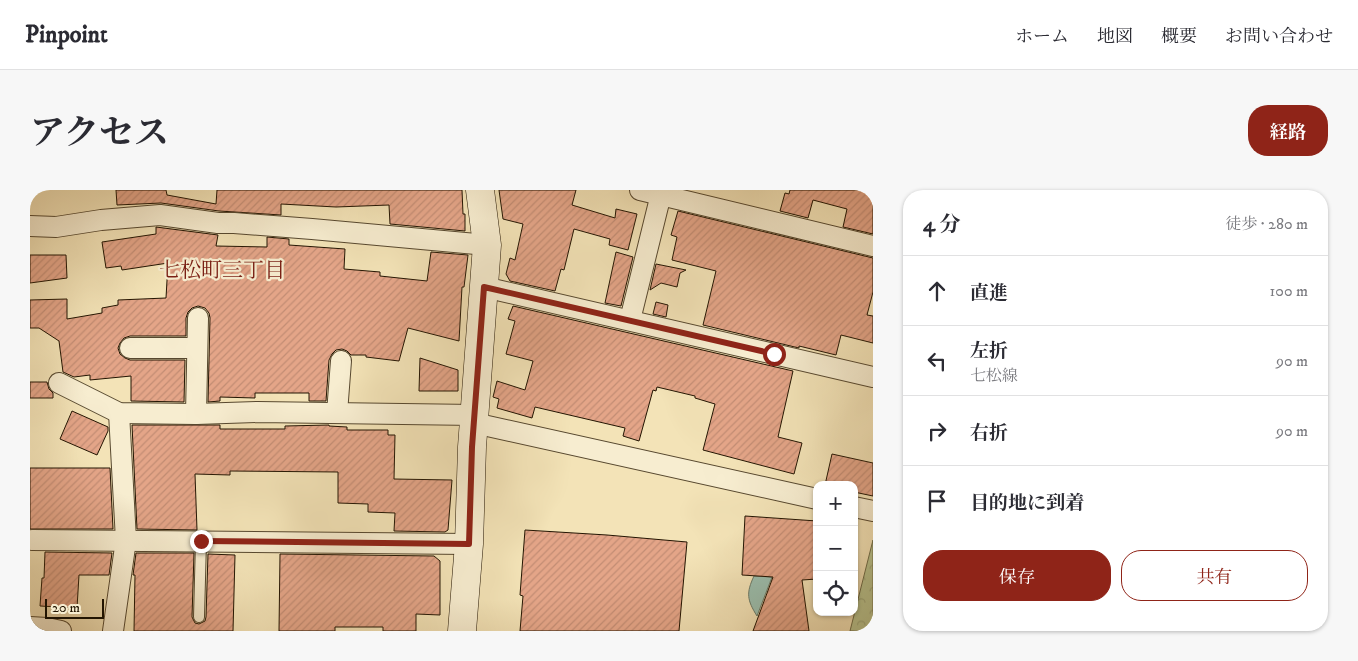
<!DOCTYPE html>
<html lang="ja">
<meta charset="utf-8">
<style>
:root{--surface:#fff;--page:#f7f7f7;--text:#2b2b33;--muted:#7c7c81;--line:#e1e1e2;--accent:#8f2418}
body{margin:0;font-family:"IM FELL DW Pica","Noto Serif JP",serif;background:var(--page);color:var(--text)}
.controls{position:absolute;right:15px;bottom:15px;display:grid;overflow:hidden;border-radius:10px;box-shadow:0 1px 4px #0004}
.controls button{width:45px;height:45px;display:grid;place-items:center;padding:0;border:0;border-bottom:1px solid var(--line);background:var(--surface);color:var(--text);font:25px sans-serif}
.scale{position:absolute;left:15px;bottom:12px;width:59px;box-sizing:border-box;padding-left:5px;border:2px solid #231502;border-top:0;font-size:14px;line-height:18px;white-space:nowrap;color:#231502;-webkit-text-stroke:4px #f7edd0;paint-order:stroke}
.stop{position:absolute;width:15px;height:15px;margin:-11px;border:4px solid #8f2418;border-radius:50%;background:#fff}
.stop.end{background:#8f2418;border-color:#fff;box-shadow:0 1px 5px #0008}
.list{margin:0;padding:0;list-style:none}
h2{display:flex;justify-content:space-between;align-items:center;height:65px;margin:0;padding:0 20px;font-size:21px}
h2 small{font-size:16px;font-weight:400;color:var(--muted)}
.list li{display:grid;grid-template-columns:32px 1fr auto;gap:15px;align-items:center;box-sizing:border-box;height:70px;padding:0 20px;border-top:1px solid var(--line)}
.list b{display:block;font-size:19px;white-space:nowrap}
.list p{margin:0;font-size:16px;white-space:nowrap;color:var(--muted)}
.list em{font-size:16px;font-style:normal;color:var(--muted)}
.actions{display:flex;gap:10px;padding:15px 20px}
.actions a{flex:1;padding:11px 0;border:1px solid var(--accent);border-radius:20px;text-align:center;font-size:18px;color:var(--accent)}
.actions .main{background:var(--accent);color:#fff}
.icon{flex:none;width:28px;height:28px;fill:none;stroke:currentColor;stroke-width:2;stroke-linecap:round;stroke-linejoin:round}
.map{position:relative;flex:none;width:843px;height:441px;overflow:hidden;border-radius:20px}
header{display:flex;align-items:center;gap:30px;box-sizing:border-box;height:70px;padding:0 25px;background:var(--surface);border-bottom:1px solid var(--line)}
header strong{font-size:24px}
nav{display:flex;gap:28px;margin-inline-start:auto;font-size:18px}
.intro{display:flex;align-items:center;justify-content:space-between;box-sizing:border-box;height:120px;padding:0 30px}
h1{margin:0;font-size:35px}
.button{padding:12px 22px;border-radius:20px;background:var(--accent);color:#fff;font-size:18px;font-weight:700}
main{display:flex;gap:30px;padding:0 30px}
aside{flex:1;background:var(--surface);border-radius:20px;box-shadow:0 1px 4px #0004}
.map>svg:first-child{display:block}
</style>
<header>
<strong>Pinpoint</strong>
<nav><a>ホーム</a><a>地図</a><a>概要</a><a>お問い合わせ</a></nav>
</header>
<div class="intro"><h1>アクセス</h1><a class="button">経路</a></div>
<main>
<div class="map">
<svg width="843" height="441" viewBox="0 0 843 441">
<defs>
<pattern id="park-crowns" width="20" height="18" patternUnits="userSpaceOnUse" patternTransform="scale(1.25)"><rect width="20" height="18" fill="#b8c490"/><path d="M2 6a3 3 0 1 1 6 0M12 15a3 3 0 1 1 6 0" fill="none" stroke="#9ea87b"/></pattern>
<pattern id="building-hatch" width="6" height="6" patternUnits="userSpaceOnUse" patternTransform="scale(1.25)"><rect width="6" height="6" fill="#e4a588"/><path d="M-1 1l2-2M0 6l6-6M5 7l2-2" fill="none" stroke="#c38d74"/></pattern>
</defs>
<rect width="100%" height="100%" fill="#f3e3b7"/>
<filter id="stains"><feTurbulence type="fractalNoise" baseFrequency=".004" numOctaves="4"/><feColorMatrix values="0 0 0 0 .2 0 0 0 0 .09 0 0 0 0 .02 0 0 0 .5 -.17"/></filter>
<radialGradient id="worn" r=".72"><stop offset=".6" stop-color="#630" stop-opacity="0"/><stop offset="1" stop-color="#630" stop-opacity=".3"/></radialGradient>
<!-- park -->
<path fill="url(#park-crowns)" stroke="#6e6c49" d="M 843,350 L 843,441 L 820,441 Z"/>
<!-- water -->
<path fill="#9bbeae" stroke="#6b7a69" d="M 724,386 L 742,387 L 727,426 C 717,410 716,403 724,386 Z"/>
<!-- building -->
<g fill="url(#building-hatch)" stroke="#231502">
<path d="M 86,0 L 136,0 L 137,5 L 186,14 L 187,0 L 432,0 L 433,24 L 435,24 L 435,41 L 360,34 L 359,15 L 306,17 L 251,14 L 251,25 L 189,21 L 131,13 L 87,15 Z"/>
<path d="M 469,0 L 546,0 L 542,15 L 585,28 L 586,19 L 607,24 L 598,60 L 579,55 L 580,49 L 544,39 L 534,80 L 531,79 L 525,101 L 480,91 L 476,84 L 480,68 L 485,70 L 493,34 L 473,29 Z"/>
<path d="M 760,0 L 843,0 L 843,44 L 813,37 L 817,19 L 783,10 L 778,28 L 750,21 L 755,3 L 759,4 Z"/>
<path d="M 648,21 L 843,68 L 843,102 L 837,125 L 843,126 L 843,153 L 811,145 L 806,165 L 769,156 L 769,158 L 673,135 L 686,81 L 642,70 L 647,47 L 641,45 Z"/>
<path d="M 126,37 L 188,45 L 186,56 L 237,57 L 237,47 L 259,49 L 259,55 L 315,59 L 314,79 L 350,82 L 350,86 L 397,91 L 401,62 L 438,65 L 434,97 L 432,97 L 429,151 L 378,138 L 369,171 L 336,167 L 336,165 L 321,165 L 317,161 L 312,159 L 306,160 L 302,164 L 299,170 L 296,211 L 279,211 L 279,203 L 225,203 L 225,208 L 190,207 L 190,211 L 178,212 L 180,128 L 179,123 L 175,118 L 168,116 L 162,118 L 158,122 L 156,128 L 156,146 L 100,146 L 94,148 L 90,153 L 88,158 L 90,164 L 95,168 L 100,170 L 155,170 L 154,212 L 101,211 L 101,186 L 60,190 L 60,185 L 44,187 L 33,182 L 29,151 L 9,138 L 0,138 L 0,110 L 37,109 L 37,129 L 72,123 L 72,118 L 88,115 L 88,110 L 136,108 L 138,73 L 92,80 L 91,76 L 76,78 L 72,52 L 126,44 Z"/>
<path d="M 586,62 L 603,67 L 591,116 L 575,113 Z"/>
<path d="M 0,65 L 36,65 L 37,88 L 0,93 Z"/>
<path d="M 626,74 L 656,80 L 650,83 L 647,97 L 631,93 L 620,100 Z"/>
<path d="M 626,112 L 638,115 L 636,127 L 623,124 Z"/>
<path d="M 483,116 L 763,181 L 748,247 L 772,253 L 764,284 L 673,260 L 685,214 L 665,208 L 665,206 L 627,197 L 626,201 L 623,200 L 609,251 L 593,246 L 595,238 L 505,217 L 502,228 L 467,218 L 469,209 L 463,207 L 467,191 L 495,200 L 503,171 L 476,164 L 485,131 L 478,129 Z"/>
<path d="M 390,168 L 428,180 L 428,201 L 389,201 Z"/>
<path d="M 0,192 L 17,192 L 19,199 L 23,203 L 23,208 L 0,208 Z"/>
<path d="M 42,221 L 78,237 L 78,241 L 67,265 L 30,249 Z"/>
<path d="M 102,235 L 190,235 L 190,239 L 255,239 L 255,236 L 299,235 L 299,236 L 317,237 L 317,240 L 358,240 L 358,245 L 365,245 L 364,289 L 422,290 L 418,340 L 415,342 L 364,341 L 365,323 L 338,322 L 338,314 L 308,313 L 308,282 L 200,281 L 200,285 L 165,284 L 167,340 L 107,339 Z"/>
<path d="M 802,264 L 843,273 L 843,306 L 824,302 L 824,295 L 795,295 Z"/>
<path d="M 0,278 L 80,278 L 83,339 L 0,339 Z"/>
<path d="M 715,326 L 787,331 L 787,389 L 772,390 L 779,441 L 723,441 L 743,387 L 712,385 Z"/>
<path d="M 495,340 L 577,345 L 657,352 L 649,441 L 490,441 L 493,406 L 490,405 Z"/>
<path d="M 15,362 L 82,363 L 79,385 L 49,385 L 47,418 L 10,416 L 12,388 L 14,388 Z"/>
<path d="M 106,363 L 164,363 L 162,427 L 165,433 L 169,434 L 175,431 L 176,427 L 178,364 L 205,365 L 203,441 L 104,441 L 105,385 L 103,385 Z"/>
<path d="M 250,364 L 404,366 L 410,371 L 410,425 L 386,424 L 386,441 L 353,441 L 353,437 L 305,437 L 305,441 L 249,441 Z"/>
</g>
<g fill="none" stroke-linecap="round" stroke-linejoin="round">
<defs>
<path id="lane" d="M 169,427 L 171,351"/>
<g id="street">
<path d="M 610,0 L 843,56"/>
<path d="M 0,36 L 26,37 L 71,30 L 130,25 L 188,33 L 204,33 L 282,39 L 457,55"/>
<path d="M 454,97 L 843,187"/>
<path d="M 600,130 L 632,0"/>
<path d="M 100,158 L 167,158"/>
<path d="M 29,193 L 89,223 L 166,224 L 228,222 L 445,225"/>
<path d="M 307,223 L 311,171"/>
<path d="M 166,224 L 168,128"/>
<path d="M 444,233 L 787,309"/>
<path d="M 824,317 L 843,321"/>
<path d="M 2,350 L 439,354"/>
<path d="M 0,437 L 17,438 L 31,441"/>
<path d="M 83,441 L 96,350 L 89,223"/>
</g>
<path id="secondary" d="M 432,441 L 439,354 L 442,257 L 457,55 L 450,0"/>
</defs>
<!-- lane casing -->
<use href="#lane" stroke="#57482f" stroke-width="12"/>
<!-- street casing -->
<use href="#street" stroke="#57482f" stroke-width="22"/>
<!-- secondary casing -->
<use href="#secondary" stroke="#231502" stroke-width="29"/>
<!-- lane -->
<use href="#lane" stroke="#f7edd0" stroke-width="10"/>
<!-- street -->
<use href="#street" stroke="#f7edd0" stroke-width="20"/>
<!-- secondary -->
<use href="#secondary" stroke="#f7edd0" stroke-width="28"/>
</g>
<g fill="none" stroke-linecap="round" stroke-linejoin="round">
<!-- route -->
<path stroke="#8f2418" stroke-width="6" d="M 171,351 L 439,354 L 442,257 L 454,97 L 744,164"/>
</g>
<g text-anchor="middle" stroke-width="4.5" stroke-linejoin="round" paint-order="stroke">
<!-- neighbourhood labels -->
<g font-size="21" fill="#7a1f14" stroke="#f7edd0">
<text x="192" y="87">七松町三丁目</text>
</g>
</g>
<rect width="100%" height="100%" filter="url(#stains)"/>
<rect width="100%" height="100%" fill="url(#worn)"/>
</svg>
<div class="controls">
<button>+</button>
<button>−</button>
<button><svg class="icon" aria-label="locate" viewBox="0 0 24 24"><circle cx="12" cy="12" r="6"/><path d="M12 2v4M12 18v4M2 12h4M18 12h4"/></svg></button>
</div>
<div class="scale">20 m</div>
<div class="stop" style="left:744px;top:164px"></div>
<div class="stop end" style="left:171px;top:351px"></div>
</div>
<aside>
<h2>4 分<small>徒歩 · 280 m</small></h2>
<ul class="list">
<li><svg class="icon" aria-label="ahead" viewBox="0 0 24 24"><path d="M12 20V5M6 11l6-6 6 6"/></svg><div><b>直進</b></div><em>100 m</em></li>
<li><svg class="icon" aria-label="left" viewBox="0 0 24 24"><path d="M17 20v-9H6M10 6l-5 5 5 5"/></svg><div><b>左折</b><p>七松線</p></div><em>90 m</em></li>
<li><svg class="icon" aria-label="right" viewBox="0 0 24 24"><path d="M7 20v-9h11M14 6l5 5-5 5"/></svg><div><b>右折</b></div><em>90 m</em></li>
<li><svg class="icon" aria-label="arrive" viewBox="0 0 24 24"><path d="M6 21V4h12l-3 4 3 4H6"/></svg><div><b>目的地に到着</b></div></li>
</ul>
<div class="actions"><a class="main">保存</a><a>共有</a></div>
</aside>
</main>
